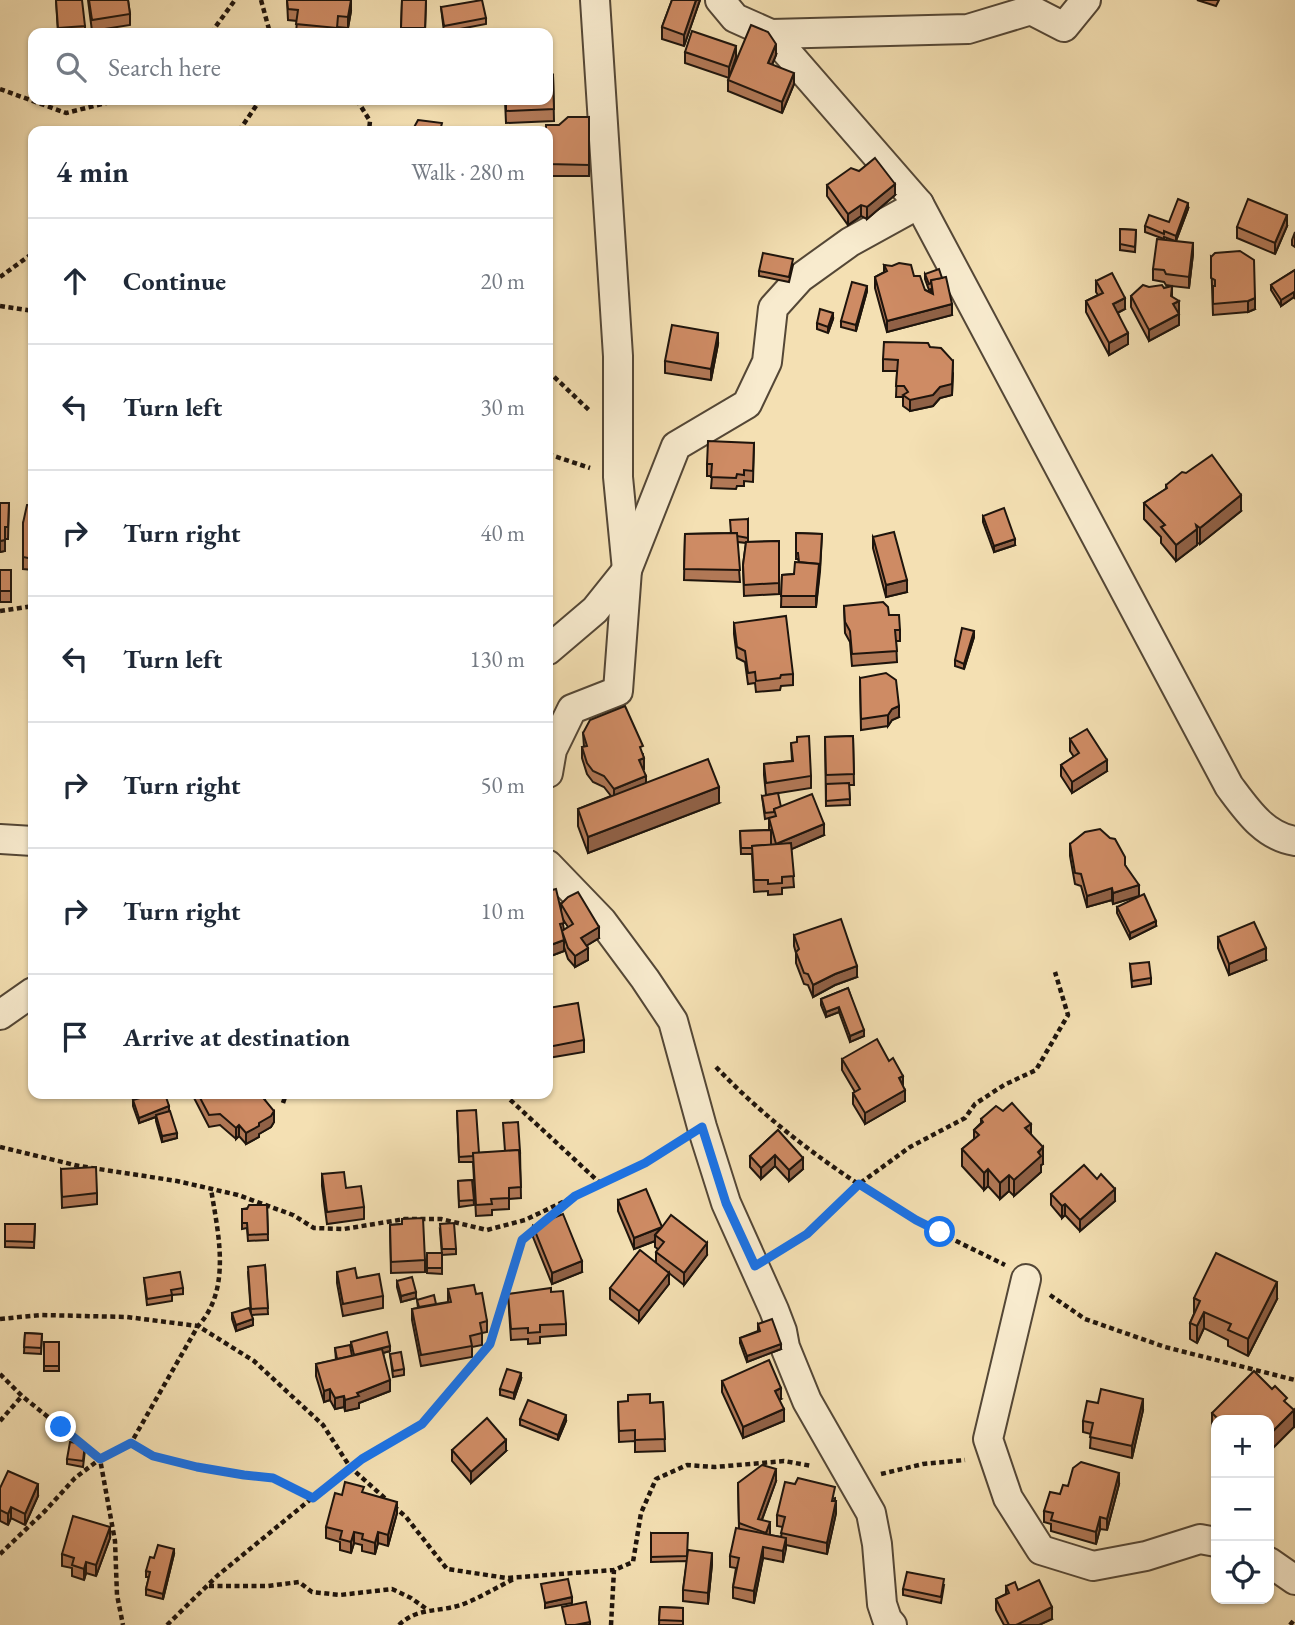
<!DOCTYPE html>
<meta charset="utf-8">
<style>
:root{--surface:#fff;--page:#f6f6f7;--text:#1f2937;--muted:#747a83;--line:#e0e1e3}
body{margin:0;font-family:"EB Garamond",serif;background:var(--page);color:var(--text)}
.controls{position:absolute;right:21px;bottom:21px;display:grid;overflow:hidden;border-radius:14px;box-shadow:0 2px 5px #0004}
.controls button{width:63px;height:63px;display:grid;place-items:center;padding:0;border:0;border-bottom:2px solid var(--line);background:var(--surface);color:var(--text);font:35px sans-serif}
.stop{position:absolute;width:21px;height:21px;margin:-16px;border:5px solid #1a73e8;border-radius:50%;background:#fff}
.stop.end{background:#1a73e8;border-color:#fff;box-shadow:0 2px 7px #0008}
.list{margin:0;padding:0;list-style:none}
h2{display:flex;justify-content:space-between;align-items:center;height:91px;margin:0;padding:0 28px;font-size:30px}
h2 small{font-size:23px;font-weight:400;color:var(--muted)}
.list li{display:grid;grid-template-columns:46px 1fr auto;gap:21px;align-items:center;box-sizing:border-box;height:126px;padding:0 28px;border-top:2px solid var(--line)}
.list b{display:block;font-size:26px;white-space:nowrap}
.list em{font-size:23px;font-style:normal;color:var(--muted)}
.icon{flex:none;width:38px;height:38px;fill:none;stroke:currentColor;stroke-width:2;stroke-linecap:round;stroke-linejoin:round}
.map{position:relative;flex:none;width:1295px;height:1625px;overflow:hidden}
.search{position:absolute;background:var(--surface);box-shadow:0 2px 5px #0004;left:28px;top:28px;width:525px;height:77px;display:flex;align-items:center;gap:18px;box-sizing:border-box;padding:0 24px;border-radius:14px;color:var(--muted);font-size:26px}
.panel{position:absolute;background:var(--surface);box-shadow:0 2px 5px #0004;left:28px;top:126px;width:525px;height:973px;border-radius:14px}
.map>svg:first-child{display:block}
</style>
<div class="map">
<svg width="1295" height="1625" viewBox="0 0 1295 1625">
<rect width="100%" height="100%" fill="#f4e0b3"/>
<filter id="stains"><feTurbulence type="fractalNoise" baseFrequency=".00286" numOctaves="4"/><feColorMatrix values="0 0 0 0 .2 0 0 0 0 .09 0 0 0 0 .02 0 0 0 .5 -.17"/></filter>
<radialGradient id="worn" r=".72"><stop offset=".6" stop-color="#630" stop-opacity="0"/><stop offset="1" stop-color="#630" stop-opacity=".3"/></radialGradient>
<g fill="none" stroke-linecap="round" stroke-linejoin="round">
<defs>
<g id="street">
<path d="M 720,0 L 735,18 L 771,34 L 919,204 L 1229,786 C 1247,810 1264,836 1295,841"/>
<path d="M 771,34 L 968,29 L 1031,10 L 1064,27 L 1086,0"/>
<path d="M 548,650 L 595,610 L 627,570 L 676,446 L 747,404 L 767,362 L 773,308 L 800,278 L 850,242 L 919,204"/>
<path d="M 548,773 L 552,750 L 572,709 L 618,691 L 627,570 L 618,477 L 618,356 L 595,0"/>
<path d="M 0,839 L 33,841"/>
<path d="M 548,865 L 602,921 L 645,979 L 673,1021 L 702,1127 L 726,1203 L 774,1310 L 782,1331 L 785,1347 L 807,1401 L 871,1513 L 877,1544 L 882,1604 L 887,1619 L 892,1625"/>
<path d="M 0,1015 L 33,992"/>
<path d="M 1026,1279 L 988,1439 L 1008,1498 L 1041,1550 L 1093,1566 L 1146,1556 L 1200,1539 L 1216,1542"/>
<path d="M 1269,1562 L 1295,1580"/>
</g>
</defs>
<!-- street casing -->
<use href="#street" stroke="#544736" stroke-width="32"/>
<!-- path -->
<g stroke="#1e140c" stroke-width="4.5" stroke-dasharray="5 3.5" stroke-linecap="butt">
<path d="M 261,0 L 270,33"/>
<path d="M 211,33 L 235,0"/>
<path d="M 0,89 L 66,113 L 118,100"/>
<path d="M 357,100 L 370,121 L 369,131"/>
<path d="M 239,131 L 260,100"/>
<path d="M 0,277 L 33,253"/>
<path d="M 0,306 L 33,311"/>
<path d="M 548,371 L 590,411"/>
<path d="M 548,454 L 590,468"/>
<path d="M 0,611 L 33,606"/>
<path d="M 716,1067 C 774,1128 843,1177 915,1219 C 944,1236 975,1250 1005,1265"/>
<path d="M 504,1094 L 601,1184"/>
<path d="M 283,1103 L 286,1094"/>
<path d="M 0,1147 L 79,1166 L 177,1181 L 238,1195 L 293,1215 L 314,1228 L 344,1229 L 405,1219 L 441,1219 L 487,1230 L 525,1220 L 645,1163 L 678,1142"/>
<path d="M 776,1253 L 807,1234 L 859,1184 L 910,1147 L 965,1118 L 975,1104 L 1004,1085 L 1036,1070 L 1068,1015 L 1055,972"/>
<path d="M 1050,1295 L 1085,1319 L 1165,1347 L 1295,1380"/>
<path d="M 0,1319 L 41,1315 L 127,1317 L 198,1326 L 254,1361 L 323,1425 L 350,1467 L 406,1517 L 447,1569 L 507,1578 L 614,1570 L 633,1562 L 641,1513 L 656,1479 L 687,1465 L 715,1467 L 784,1461 L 812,1466"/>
<path d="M 0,1374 L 22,1396 L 100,1459 L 115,1541 L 117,1595 L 123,1625"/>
<path d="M 0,1421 L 22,1396"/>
<path d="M 131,1443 L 153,1456 L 244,1476 L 273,1478 L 312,1498"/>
<path d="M 881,1474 L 923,1464 L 965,1460"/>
<path d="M 0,1554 L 45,1511 L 75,1478 L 100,1459 L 131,1443 L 198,1326 C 232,1289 218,1233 211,1189"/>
<path d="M 209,1586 L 268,1586 L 299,1582 L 312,1592 L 340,1595 L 392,1589 L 411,1598 L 428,1610"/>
<path d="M 167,1625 L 217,1576 L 350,1467 L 422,1424 L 490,1344 L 521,1240 L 569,1201"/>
<path d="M 399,1625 C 418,1606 443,1613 466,1603 C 483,1596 499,1586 516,1578"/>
<path d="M 611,1625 L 614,1570"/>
<path d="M 1290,1625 L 1295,1619"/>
</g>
<!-- street -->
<use href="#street" stroke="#f8ebce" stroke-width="28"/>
</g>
<!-- wall -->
<g fill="#b17856" stroke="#1e140c" stroke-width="2" fill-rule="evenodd">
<path d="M 56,0 L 85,26 L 85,32 L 58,33 Z"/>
<path d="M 88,0 L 128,0 L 130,14 L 130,25 L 92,31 Z"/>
<path d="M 287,0 L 351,11 L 348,28 L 338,27 L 337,33 L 296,33 L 297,21 L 288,20 Z"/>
<path d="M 402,0 L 426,0 L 425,33 L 401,33 Z"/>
<path d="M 672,0 L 700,0 L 684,46 L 662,39 L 662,27 Z"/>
<path d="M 1197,0 L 1219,0 L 1216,6 Z"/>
<path d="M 441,7 L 486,18 L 486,24 L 444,32 Z"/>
<path d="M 685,52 L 736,57 L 729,78 L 685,63 Z"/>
<path d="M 776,55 L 772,65 L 794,84 L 782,113 L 728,91 L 728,80 Z"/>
<path d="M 553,75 L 554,121 L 506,123 L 505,100 Z"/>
<path d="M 589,117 L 589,176 L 548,176 L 548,131 L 559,125 Z"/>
<path d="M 827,185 L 895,195 L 867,219 L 861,216 L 848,225 L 827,196 Z"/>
<path d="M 1188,209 L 1176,241 L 1193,254 L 1189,288 L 1172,286 L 1172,297 L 1179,312 L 1179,325 L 1149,341 L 1131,307 L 1131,296 L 1149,287 L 1164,288 L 1172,286 L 1166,285 L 1164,282 L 1153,280 L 1153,269 L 1175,241 L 1164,237 L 1164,239 L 1145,232 L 1145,226 L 1169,222 Z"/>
<path d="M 1287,226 L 1275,254 L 1237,238 L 1237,227 Z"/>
<path d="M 1120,229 L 1136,230 L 1135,252 L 1120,250 Z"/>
<path d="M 1295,232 L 1295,247 L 1292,245 L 1292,240 Z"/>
<path d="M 1211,257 L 1255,309 L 1248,312 L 1213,315 Z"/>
<path d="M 793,265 L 789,282 L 759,276 L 759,271 Z"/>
<path d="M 884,265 L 914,276 L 925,290 L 931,293 L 931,289 L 929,290 L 925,279 L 925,274 L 952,315 L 887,332 L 875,288 L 875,277 L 884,272 Z"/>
<path d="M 1295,270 L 1295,299 L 1294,297 L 1281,306 L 1271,290 L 1271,285 Z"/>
<path d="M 1096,281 L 1125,309 L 1118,313 L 1128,344 L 1109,355 L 1086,312 L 1086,301 L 1098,295 L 1096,292 Z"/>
<path d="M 867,291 L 856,331 L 841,327 L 841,321 Z"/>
<path d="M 833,319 L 828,333 L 817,329 L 817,323 Z"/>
<path d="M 718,344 L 711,380 L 665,373 L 665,361 Z"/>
<path d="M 930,347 L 953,373 L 952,395 L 940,398 L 933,406 L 910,411 L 903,406 L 903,397 L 896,397 L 897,371 L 883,371 L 883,359 Z"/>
<path d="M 754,443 L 753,482 L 744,481 L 744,486 L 737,486 L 736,489 L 711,488 L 712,476 L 707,476 L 707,464 Z"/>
<path d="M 1166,485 L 1241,511 L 1200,544 L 1197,543 L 1197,545 L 1176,561 L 1161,543 L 1161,537 L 1144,519 L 1144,503 L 1166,489 Z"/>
<path d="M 9,503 L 8,539 L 5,539 L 5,551 L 0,552 Z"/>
<path d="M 33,505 L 33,570 L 23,569 L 23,523 Z"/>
<path d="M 983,516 L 1015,545 L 994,552 L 983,522 Z"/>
<path d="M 748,519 L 748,542 L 779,541 L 779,594 L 744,596 L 743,565 L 746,543 L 737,542 L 740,582 L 684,580 L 685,534 L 730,533 Z"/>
<path d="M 796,533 L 822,534 L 820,572 L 816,607 L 781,607 L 782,575 L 794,574 L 799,562 L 798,559 L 796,559 Z"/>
<path d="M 873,537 L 907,592 L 886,597 L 873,548 Z"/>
<rect x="0" y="570" width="11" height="32"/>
<path d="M 844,606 L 889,615 L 900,630 L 900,641 L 896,641 L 897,662 L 852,666 L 850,642 L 845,633 Z"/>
<path d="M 734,623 L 793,674 L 793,685 L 781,686 L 780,690 L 756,692 L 755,683 L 748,684 L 745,662 L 737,658 L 734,634 Z"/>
<path d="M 974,637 L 964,669 L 955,666 L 955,660 Z"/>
<path d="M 860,678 L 899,717 L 892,720 L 888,726 L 861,730 Z"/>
<path d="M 583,733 L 643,754 L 644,769 L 643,770 L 646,783 L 719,803 L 588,853 L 578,826 L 578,809 L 611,796 L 604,787 L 593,782 L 587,774 L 582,758 L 582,747 L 584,747 Z"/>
<path d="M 853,736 L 854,785 L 849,785 L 850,805 L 826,806 L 825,737 Z"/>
<path d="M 1070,739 L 1107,771 L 1072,793 L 1061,776 L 1061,765 L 1074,757 L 1070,751 Z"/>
<path d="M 791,743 L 811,776 L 811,788 L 766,795 L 764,775 L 764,764 L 792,761 Z"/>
<path d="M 762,796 L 781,807 L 824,835 L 791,849 L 794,887 L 782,888 L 782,894 L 768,895 L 768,891 L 754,892 L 752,854 L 741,854 L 740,831 L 769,830 L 769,818 L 765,819 Z"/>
<path d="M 1070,844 L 1125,865 L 1139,896 L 1113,904 L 1112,900 L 1087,907 L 1081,886 L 1075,884 L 1070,856 Z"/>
<path d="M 548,891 L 561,910 L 561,904 L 599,938 L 586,946 L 588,960 L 575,967 L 568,959 L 564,947 L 564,951 L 548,957 ZM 562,918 L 568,927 L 564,930 Z"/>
<path d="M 1117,907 L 1156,926 L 1130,939 L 1117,913 Z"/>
<path d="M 794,935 L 857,977 L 835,985 L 813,997 L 808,985 L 804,984 L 796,963 L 796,953 L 794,946 Z"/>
<path d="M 1218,937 L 1266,960 L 1229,975 L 1218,948 Z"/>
<path d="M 1130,964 L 1151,978 L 1151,984 L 1132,987 Z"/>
<path d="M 848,988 L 864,1036 L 850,1042 L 839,1012 L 826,1017 L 821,1005 L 821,999 Z"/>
<path d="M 548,1008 L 584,1040 L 584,1052 L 548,1058 Z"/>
<path d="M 842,1059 L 903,1086 L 905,1101 L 865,1124 L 853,1104 L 853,1093 L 855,1092 L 842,1070 Z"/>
<path d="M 192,1094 L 266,1094 L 266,1098 L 264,1099 L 274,1122 L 271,1127 L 259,1134 L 259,1137 L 246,1144 L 239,1136 L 236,1139 L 220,1125 L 209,1127 Z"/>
<path d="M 133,1100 L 169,1111 L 177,1138 L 162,1142 L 156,1121 L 156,1117 L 139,1123 L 133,1106 Z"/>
<path d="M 457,1111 L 479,1153 L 520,1151 L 521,1198 L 509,1199 L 509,1209 L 492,1210 L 492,1215 L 476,1216 L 473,1162 L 459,1162 Z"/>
<path d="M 981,1119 L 1031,1134 L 1043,1164 L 1041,1165 L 1041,1172 L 1014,1196 L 1009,1191 L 1000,1199 L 988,1186 L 984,1190 L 962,1166 L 962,1149 L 974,1139 L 974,1130 L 981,1123 Z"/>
<path d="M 778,1130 L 803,1169 L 789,1181 L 775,1166 L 761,1179 L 750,1167 L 750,1156 Z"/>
<path d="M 61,1169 L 97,1193 L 97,1204 L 62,1208 Z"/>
<path d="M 322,1174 L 346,1188 L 364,1207 L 364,1219 L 327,1224 L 322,1186 Z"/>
<path d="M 1097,1179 L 1115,1201 L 1080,1231 L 1065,1215 L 1062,1218 L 1051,1205 L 1051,1194 Z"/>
<path d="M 472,1180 L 474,1205 L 459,1207 L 458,1181 Z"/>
<path d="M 618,1200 L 707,1255 L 684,1285 L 669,1273 L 669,1284 L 639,1322 L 610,1299 L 610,1288 L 656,1263 L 656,1252 L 658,1249 L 655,1247 L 655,1241 L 634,1249 L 618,1211 Z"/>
<path d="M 267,1205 L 268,1240 L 248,1241 L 247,1228 L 242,1229 L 242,1209 Z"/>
<path d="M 5,1224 L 35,1224 L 34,1248 L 5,1247 Z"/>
<path d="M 402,1224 L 425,1260 L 425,1272 L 391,1273 L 390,1225 Z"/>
<path d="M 533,1226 L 582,1272 L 552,1284 L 533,1237 Z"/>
<path d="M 440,1230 L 456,1249 L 456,1254 L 442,1255 Z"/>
<path d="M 427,1253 L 442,1253 L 442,1274 L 427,1273 Z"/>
<path d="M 265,1265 L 268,1314 L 251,1315 L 253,1325 L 236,1331 L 232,1319 L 232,1313 L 251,1314 L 248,1272 Z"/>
<path d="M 337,1272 L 357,1278 L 383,1296 L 383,1308 L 343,1316 L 337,1283 Z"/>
<path d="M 144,1278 L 183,1288 L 183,1294 L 172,1295 L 172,1301 L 147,1305 Z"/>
<path d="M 397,1281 L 416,1298 L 401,1302 L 397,1287 Z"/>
<path d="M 448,1289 L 476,1294 L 487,1321 L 487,1332 L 482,1333 L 482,1345 L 472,1347 L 472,1357 L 421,1366 L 412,1320 L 412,1309 L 418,1308 L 417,1300 L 436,1304 L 448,1302 Z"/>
<path d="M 551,1292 L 566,1324 L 566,1335 L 540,1337 L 540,1343 L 528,1344 L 528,1339 L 511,1340 L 508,1294 Z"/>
<path d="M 1194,1298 L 1277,1299 L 1248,1356 L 1228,1346 L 1228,1340 L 1204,1328 L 1197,1343 L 1190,1339 L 1190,1323 L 1194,1314 Z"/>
<path d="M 758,1324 L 781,1349 L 747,1362 L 740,1343 L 740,1338 L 758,1331 Z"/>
<path d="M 25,1333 L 42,1334 L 41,1354 L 24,1353 Z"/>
<rect x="44" y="1342" width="15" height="29"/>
<path d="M 351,1342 L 390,1351 L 383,1353 L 390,1391 L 359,1403 L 359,1408 L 345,1411 L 344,1407 L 335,1409 L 330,1400 L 324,1402 L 316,1376 L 316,1364 L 336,1360 L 335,1348 L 351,1347 Z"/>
<path d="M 390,1354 L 404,1369 L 404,1375 L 393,1377 Z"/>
<path d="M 521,1379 L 514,1399 L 500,1395 L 500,1389 Z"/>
<path d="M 722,1381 L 781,1399 L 779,1400 L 784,1421 L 743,1438 L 722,1392 Z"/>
<path d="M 618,1402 L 650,1403 L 663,1402 L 665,1451 L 635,1452 L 635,1441 L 619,1442 Z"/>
<path d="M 1098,1403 L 1143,1410 L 1132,1458 L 1090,1448 L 1091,1434 L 1083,1432 L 1083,1421 Z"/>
<path d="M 1287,1404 L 1294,1427 L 1269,1420 L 1216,1420 L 1216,1452 L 1213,1449 L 1214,1431 L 1212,1430 L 1212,1413 Z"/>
<path d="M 520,1419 L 566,1421 L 558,1440 L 520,1425 Z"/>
<path d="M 85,1450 L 83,1467 L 67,1464 L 67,1459 Z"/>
<path d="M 452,1450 L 506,1451 L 471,1483 L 452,1461 Z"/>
<path d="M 776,1481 L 762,1520 L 769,1535 L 781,1537 L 783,1527 L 777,1526 L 777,1515 L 835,1498 L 835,1501 L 836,1513 L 827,1554 L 786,1545 L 783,1562 L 763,1558 L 754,1603 L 733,1598 L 733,1587 L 736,1568 L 730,1567 L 730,1556 L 739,1528 L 738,1483 Z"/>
<path d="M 1119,1484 L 1107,1530 L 1100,1529 L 1096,1544 L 1051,1531 L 1051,1524 L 1044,1522 L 1044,1511 L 1068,1486 Z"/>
<path d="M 0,1488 L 38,1496 L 25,1525 L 11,1518 L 8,1525 L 0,1521 Z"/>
<path d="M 364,1493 L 397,1513 L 388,1546 L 378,1543 L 375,1554 L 362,1551 L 362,1545 L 354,1543 L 351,1553 L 340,1550 L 340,1542 L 326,1538 L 326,1527 L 342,1495 Z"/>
<path d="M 651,1533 L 688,1550 L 712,1564 L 708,1604 L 683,1601 L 683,1590 L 687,1561 L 651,1562 Z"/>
<path d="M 110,1538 L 96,1576 L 86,1573 L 84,1580 L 72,1576 L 72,1568 L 62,1566 L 62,1554 Z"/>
<path d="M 174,1554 L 163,1599 L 146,1595 L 146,1589 L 149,1577 L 146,1577 L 146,1571 L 154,1558 Z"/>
<path d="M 944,1585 L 941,1603 L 903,1595 L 903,1589 Z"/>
<path d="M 1006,1586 L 1018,1590 L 1052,1619 L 1039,1625 L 1004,1625 L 996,1610 L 996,1599 L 1006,1594 Z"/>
<path d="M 660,1607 L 683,1608 L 683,1625 L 659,1625 Z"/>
</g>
<!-- shaded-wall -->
<g fill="#906146" stroke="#1e140c" stroke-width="2">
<path d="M 351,0 L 351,11 L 348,28 L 348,17 Z"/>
<path d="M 696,0 L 700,0 L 684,46 L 684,35 Z"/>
<path d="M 776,44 L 776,55 L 768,74 L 768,63 Z"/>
<path d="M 736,46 L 736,57 L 729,78 L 729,67 Z"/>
<path d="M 794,73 L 794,84 L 782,113 L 782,102 Z"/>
<path d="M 895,184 L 895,195 L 867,219 L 867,207 Z"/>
<path d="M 1188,203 L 1188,209 L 1176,241 L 1176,236 Z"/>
<path d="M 861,205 L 861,216 L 848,225 L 848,214 Z"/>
<path d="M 1287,215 L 1287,226 L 1275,254 L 1275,243 Z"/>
<path d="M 1193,243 L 1193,254 L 1189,288 L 1189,277 Z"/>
<path d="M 867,286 L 867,291 L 856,331 L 856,325 Z"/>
<path d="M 1294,292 L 1294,297 L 1281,306 L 1281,300 Z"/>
<path d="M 1125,298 L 1125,309 L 1113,315 L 1113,304 Z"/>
<path d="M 1255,298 L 1255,309 L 1248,312 L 1248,301 Z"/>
<path d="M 1179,301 L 1179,312 L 1173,315 L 1173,304 Z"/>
<path d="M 952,304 L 952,315 L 887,332 L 887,321 Z"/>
<path d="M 833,313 L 833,319 L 828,333 L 828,327 Z"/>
<path d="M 1179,314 L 1179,325 L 1149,341 L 1149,330 Z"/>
<path d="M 718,333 L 718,344 L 711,380 L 711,369 Z"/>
<path d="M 1128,333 L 1128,344 L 1109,355 L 1109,343 Z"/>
<path d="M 953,361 L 952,395 L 940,398 L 933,406 L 910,411 L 910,400 Z"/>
<path d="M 1241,495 L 1241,511 L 1200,544 L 1200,528 Z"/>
<path d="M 1197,529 L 1197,545 L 1176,561 L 1176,545 Z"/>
<path d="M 1015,539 L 1015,545 L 994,552 L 994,546 Z"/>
<path d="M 5,540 L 5,551 L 0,552 L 0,541 Z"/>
<path d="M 819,564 L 819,576 L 816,607 L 816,596 Z"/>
<path d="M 907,580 L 907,592 L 886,597 L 886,585 Z"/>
<path d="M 974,631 L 974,637 L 964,669 L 964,664 Z"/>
<path d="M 899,706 L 899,717 L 892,720 L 888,726 L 888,715 L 892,709 Z"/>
<path d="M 644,758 L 644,769 L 639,772 L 639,760 Z"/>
<path d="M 1107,760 L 1107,771 L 1072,793 L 1072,782 Z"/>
<path d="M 646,776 L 646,788 L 614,800 L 614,789 Z"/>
<path d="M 719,787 L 719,803 L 588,853 L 588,837 Z"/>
<path d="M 824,824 L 824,835 L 776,856 L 776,844 Z"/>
<path d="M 1139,885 L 1139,896 L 1113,904 L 1113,893 Z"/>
<path d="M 1112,888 L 1112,900 L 1087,907 L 1087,896 Z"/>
<path d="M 1156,921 L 1156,926 L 1130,939 L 1130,933 Z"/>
<path d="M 599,927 L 599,938 L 581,949 L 581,938 Z"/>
<path d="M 564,940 L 564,951 L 548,957 L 548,946 Z"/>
<path d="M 588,948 L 588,960 L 575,967 L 575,956 Z"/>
<path d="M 1266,948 L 1266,960 L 1229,975 L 1229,964 Z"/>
<path d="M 857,966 L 857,977 L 835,985 L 813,997 L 813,985 L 835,974 Z"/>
<path d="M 839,1007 L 839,1012 L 826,1017 L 826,1012 Z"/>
<path d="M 864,1030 L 864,1036 L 850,1042 L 850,1036 Z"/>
<path d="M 903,1076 L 903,1087 L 899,1078 Z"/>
<path d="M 905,1090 L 905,1101 L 865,1124 L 865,1113 Z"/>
<path d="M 259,1094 L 266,1094 L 266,1098 L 259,1104 Z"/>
<path d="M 169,1106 L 169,1112 L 139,1123 L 139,1118 Z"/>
<path d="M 274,1111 L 274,1122 L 271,1127 L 259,1134 L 259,1137 L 246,1144 L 246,1133 Z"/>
<path d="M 1031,1124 L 1031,1140 L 1025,1128 Z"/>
<path d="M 239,1125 L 239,1136 L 236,1139 L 236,1128 Z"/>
<path d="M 177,1133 L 177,1138 L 162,1142 L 162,1136 Z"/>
<path d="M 1043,1147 L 1043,1164 L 1041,1165 L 1041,1172 L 1014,1196 L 1014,1180 Z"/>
<path d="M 775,1155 L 775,1166 L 761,1179 L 761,1168 Z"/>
<path d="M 803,1158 L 803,1169 L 789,1181 L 789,1170 Z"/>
<path d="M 988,1169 L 988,1186 L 984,1190 L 984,1173 Z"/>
<path d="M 1009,1175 L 1009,1191 L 1000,1199 L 1000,1183 Z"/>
<path d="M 1115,1189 L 1115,1201 L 1080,1231 L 1080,1220 Z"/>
<path d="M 1065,1204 L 1065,1215 L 1062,1218 L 1062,1206 Z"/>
<path d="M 662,1227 L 655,1235 L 655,1241 L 634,1249 L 634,1238 Z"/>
<path d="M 707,1243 L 707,1255 L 684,1285 L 684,1273 Z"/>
<path d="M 582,1261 L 582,1272 L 552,1284 L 552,1273 Z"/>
<path d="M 669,1273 L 669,1284 L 639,1322 L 639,1311 Z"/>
<path d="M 1277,1282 L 1277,1299 L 1248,1356 L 1248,1339 Z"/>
<path d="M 416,1292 L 416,1298 L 401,1302 L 401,1296 Z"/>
<path d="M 1204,1312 L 1204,1328 L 1197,1343 L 1197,1326 Z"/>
<path d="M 253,1319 L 253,1325 L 236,1331 L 236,1325 Z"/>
<path d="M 781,1344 L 781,1349 L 747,1362 L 747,1356 Z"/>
<path d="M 390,1346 L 390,1351 L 354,1361 L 354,1355 Z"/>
<path d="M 521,1373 L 521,1379 L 514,1399 L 514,1393 Z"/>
<path d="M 390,1380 L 390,1391 L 359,1403 L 359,1408 L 345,1411 L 345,1400 L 357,1393 Z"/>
<path d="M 781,1388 L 781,1399 L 775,1402 L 775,1391 Z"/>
<path d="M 330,1389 L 330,1400 L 324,1402 L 324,1391 Z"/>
<path d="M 344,1396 L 344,1407 L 335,1409 L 335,1398 Z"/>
<path d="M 1143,1399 L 1143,1410 L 1132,1458 L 1132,1446 Z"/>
<path d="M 784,1409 L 784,1421 L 743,1438 L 743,1427 Z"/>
<path d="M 1294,1410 L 1294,1427 L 1269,1452 L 1269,1435 Z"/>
<path d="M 566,1415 L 566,1421 L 558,1440 L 558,1435 Z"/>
<path d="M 506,1440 L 506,1451 L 471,1483 L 471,1472 Z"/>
<path d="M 776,1469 L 776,1481 L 758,1530 L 758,1519 Z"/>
<path d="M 1119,1473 L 1119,1484 L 1107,1530 L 1107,1519 Z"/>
<path d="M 38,1484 L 38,1496 L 25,1525 L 25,1514 Z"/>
<path d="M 836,1501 L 836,1513 L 827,1554 L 827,1543 Z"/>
<path d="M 397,1502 L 397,1513 L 388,1546 L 388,1535 Z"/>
<path d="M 11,1507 L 11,1518 L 8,1525 L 8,1514 Z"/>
<path d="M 1100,1517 L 1100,1529 L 1096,1544 L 1096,1532 Z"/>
<path d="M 770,1522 L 770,1534 L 766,1544 L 766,1533 Z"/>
<path d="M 110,1527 L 110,1538 L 96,1576 L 96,1565 Z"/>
<path d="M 354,1532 L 354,1543 L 351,1553 L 351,1542 Z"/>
<path d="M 378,1532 L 378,1543 L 375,1554 L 375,1543 Z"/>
<path d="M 786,1538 L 786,1549 L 783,1562 L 783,1551 Z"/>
<path d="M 763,1547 L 763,1558 L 754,1603 L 754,1591 Z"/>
<path d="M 174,1549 L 174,1554 L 163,1599 L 163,1594 Z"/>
<path d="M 712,1553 L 712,1564 L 708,1604 L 708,1593 Z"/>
<path d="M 86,1562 L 86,1573 L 84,1580 L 84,1569 Z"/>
<path d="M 572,1597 L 572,1603 L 545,1608 L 545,1603 Z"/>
<path d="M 1052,1607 L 1052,1619 L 1039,1625 L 1016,1625 Z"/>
<path d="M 590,1622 L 590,1625 L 575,1625 Z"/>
</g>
<!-- building -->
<g fill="#ce8b64" stroke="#1e140c" stroke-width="2">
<path d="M 56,0 L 82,0 L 85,26 L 58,28 Z"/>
<path d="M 89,0 L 128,0 L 130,14 L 92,20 Z"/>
<path d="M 287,0 L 351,0 L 348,17 L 338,16 L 337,28 L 296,24 L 298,10 L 288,9 Z"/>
<path d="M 402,0 L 426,0 L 425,28 L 401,28 Z"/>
<path d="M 482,0 L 486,18 L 444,26 L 441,7 Z"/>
<path d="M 672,0 L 696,0 L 684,35 L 662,27 Z"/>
<path d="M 751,25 L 768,32 L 776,44 L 768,63 L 794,73 L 782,102 L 728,80 Z"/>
<path d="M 692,31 L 736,46 L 729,67 L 685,52 Z"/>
<path d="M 548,75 L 553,75 L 554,109 L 506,111 L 506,100 L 548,100 Z"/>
<path d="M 568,117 L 589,117 L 589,165 L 548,164 L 548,131 L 546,131 L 546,125 L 559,125 Z"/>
<path d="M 418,120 L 442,123 L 440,131 L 412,131 Z"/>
<path d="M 875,158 L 895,184 L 867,207 L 861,205 L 848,214 L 827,185 L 851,168 L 859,171 Z"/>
<path d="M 1178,199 L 1188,203 L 1176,236 L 1164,231 L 1164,234 L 1145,226 L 1149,215 L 1169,222 Z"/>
<path d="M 1248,199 L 1287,215 L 1275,243 L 1237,227 Z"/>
<path d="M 1120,229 L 1136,230 L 1135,247 L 1120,244 Z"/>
<path d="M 1157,239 L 1193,243 L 1189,277 L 1166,274 L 1164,270 L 1153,269 Z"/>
<path d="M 1240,251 L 1254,260 L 1255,298 L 1248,301 L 1213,304 L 1213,286 L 1215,286 L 1215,280 L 1211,278 L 1211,257 L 1215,253 Z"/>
<path d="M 763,253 L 793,259 L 789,277 L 759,271 Z"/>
<path d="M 899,263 L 911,265 L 914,276 L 920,276 L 925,290 L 933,294 L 931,280 L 946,277 L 952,304 L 887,321 L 875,277 L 887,271 L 884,265 L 892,266 Z"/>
<path d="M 939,269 L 942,278 L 931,280 L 931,283 L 929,284 L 925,274 Z"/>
<path d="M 1295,270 L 1295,293 L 1294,292 L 1281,300 L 1271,285 Z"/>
<path d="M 1112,273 L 1125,298 L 1113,304 L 1128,333 L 1109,343 L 1086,301 L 1103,293 L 1096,281 Z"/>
<path d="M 852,282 L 867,286 L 856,325 L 841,321 Z"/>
<path d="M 1143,285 L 1149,287 L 1162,285 L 1164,288 L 1172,286 L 1171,296 L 1179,301 L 1173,304 L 1179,314 L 1149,330 L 1131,296 Z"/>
<path d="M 820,309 L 833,313 L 828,327 L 817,323 Z"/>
<path d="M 672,325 L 718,333 L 711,369 L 665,361 Z"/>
<path d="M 884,342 L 928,343 L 930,347 L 941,348 L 953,361 L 952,384 L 940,387 L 933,395 L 910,400 L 903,395 L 908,392 L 904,386 L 896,386 L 898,360 L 883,359 Z"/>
<path d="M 708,441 L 754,443 L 753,471 L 744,470 L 744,475 L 737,474 L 736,478 L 711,477 L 712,464 L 707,464 Z"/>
<path d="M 1212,455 L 1241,495 L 1200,528 L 1196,525 L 1197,529 L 1176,545 L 1161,527 L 1165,525 L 1144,503 L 1167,488 L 1166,485 L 1182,472 L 1186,473 Z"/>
<path d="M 0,503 L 9,503 L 8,527 L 5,527 L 5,540 L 0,541 Z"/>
<path d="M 27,505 L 33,505 L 33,559 L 23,557 L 23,523 Z"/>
<path d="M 1004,508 L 1015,539 L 994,546 L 983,516 Z"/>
<path d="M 748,519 L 748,538 L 737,536 L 737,533 L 731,533 L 730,520 Z"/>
<path d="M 894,532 L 907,580 L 886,585 L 873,537 Z"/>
<path d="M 737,533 L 740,570 L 684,569 L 685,534 Z"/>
<path d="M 796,533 L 822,534 L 820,567 L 819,564 L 799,562 L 798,553 L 796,553 Z"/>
<path d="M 779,541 L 779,583 L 744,585 L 743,565 L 746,542 Z"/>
<path d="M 795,562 L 819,564 L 816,596 L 781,596 L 782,575 L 794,574 Z"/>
<rect x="0" y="570" width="11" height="21"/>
<path d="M 883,602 L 888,607 L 889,615 L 899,615 L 900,630 L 895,630 L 897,651 L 852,654 L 850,631 L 845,622 L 844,606 Z"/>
<path d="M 786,616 L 793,674 L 781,675 L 780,678 L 756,681 L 755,672 L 748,673 L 745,651 L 737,647 L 734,623 Z"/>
<path d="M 962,628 L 974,631 L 964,664 L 955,660 Z"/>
<path d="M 886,673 L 896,680 L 899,706 L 892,709 L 888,715 L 861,719 L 860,678 Z"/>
<path d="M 625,706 L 643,746 L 640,747 L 644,758 L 639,760 L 646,776 L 614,789 L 604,776 L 593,771 L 587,763 L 582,747 L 587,746 L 583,733 L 590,720 Z"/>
<path d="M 1087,729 L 1107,760 L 1072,782 L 1061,765 L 1079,753 L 1070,739 Z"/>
<path d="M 809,736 L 811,776 L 766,783 L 764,764 L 793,761 L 791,743 L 797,742 L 797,737 Z"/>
<path d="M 853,736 L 854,774 L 826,775 L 825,737 Z"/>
<path d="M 708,759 L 719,787 L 588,837 L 578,809 Z"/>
<path d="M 849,783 L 850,799 L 826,801 L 826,784 Z"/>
<path d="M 778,793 L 781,807 L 774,809 L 774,812 L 765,813 L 762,796 Z"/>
<path d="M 812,794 L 824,824 L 776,844 L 769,818 L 776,816 L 774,809 Z"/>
<path d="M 1100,829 L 1110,838 L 1115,839 L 1125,857 L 1125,865 L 1139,885 L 1113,893 L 1112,888 L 1087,896 L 1081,874 L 1075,873 L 1070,844 L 1085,832 Z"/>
<path d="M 771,830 L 771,845 L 752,846 L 752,848 L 741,848 L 740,831 Z"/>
<path d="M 791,843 L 794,876 L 782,877 L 782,883 L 768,884 L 768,880 L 754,880 L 752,846 Z"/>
<path d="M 556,889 L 564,923 L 560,924 L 562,931 L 573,924 L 561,904 L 568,897 L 578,892 L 599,927 L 581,938 L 588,948 L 575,956 L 568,948 L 562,931 L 564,940 L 548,946 L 548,891 Z"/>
<path d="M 1144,894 L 1156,921 L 1130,933 L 1117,907 Z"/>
<path d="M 841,919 L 857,966 L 835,974 L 813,985 L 808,974 L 804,973 L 796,952 L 799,949 L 794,935 Z"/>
<path d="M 1254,922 L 1266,948 L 1229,964 L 1218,937 Z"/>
<path d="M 1149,962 L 1151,978 L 1132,981 L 1130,964 Z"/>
<path d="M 848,988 L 864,1030 L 850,1036 L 839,1007 L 826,1012 L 821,999 Z"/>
<path d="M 578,1003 L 584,1040 L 548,1047 L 548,1008 Z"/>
<path d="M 877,1039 L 889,1061 L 893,1058 L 903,1076 L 899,1078 L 905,1090 L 865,1113 L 853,1093 L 860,1089 L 842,1059 Z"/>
<path d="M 154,1094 L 165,1094 L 169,1106 L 139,1118 L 133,1100 Z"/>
<path d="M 198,1094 L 260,1094 L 274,1111 L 271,1116 L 259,1123 L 259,1126 L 246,1133 L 239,1125 L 236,1128 L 220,1114 L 209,1115 Z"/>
<path d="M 1012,1103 L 1031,1124 L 1025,1128 L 1043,1147 L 1038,1152 L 1041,1156 L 1014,1180 L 1009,1175 L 1000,1183 L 988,1169 L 984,1173 L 962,1149 L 979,1135 L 974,1130 L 983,1122 L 981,1119 L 996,1106 L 1003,1111 Z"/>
<path d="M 476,1110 L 479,1153 L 473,1153 L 473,1156 L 459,1157 L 457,1111 Z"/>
<path d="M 170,1111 L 177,1133 L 162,1136 L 156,1115 Z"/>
<path d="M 518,1122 L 520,1151 L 519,1150 L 505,1151 L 503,1123 Z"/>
<path d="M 778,1130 L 803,1158 L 789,1170 L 775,1155 L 761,1168 L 750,1156 Z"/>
<path d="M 519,1150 L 521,1187 L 509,1188 L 509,1198 L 491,1199 L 492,1204 L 476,1205 L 473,1153 Z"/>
<path d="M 1084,1165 L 1097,1179 L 1101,1174 L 1115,1189 L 1080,1220 L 1065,1204 L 1062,1206 L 1051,1194 Z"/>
<path d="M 96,1167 L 97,1193 L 62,1197 L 61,1169 Z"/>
<path d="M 344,1172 L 346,1188 L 361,1186 L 364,1207 L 327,1212 L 322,1174 Z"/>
<path d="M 472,1180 L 474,1200 L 459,1201 L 458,1181 Z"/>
<path d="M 646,1189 L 662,1227 L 671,1215 L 707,1243 L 684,1273 L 656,1252 L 664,1242 L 655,1235 L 662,1227 L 634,1238 L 618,1200 Z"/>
<path d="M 249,1205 L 267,1205 L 268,1234 L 248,1235 L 247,1223 L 242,1223 L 242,1209 L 247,1209 Z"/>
<path d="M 563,1214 L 582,1261 L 552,1273 L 533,1226 Z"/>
<path d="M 423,1218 L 425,1260 L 391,1262 L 390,1225 L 402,1224 L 402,1219 Z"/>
<path d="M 454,1223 L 456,1249 L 442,1249 L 440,1224 Z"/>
<path d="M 5,1224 L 35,1224 L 34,1242 L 5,1241 Z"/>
<path d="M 640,1250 L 669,1273 L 639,1311 L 610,1288 Z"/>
<rect x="427" y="1253" width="15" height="15"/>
<path d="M 1216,1253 L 1277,1282 L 1248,1339 L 1228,1330 L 1231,1324 L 1204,1312 L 1197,1326 L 1190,1323 L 1200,1301 L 1194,1298 Z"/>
<path d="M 265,1265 L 268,1308 L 251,1309 L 248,1267 Z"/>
<path d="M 355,1268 L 357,1278 L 379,1274 L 383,1296 L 343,1304 L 337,1272 Z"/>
<path d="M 180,1272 L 183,1288 L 171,1290 L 172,1295 L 147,1299 L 144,1278 Z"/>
<path d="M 412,1277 L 416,1292 L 401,1296 L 397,1281 Z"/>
<path d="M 474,1285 L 476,1294 L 482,1293 L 487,1321 L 480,1323 L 482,1333 L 470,1336 L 472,1346 L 421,1355 L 412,1309 L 451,1302 L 448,1289 Z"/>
<path d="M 551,1288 L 551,1292 L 563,1291 L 566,1324 L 540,1325 L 540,1332 L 528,1333 L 528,1328 L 511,1329 L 508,1294 Z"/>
<path d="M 434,1295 L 436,1304 L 419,1307 L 417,1300 Z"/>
<path d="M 249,1308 L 253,1319 L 236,1325 L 232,1313 Z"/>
<path d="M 772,1319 L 781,1344 L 747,1356 L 740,1338 L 760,1331 L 758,1324 Z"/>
<path d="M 387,1332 L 390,1346 L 354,1355 L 351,1342 Z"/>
<path d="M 25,1333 L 42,1334 L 41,1348 L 24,1347 Z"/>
<rect x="44" y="1342" width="15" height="24"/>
<path d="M 350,1345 L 352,1356 L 337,1359 L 335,1348 Z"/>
<path d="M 382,1349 L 390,1380 L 357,1393 L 359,1396 L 345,1400 L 344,1396 L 335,1398 L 330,1389 L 324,1391 L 316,1364 Z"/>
<path d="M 401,1352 L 404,1369 L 393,1371 L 390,1354 Z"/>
<path d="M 769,1360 L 781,1388 L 775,1391 L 784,1409 L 743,1427 L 722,1381 Z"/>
<path d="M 507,1369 L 521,1373 L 514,1393 L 500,1389 Z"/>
<path d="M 1254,1371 L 1272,1389 L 1275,1386 L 1287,1398 L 1284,1401 L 1294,1410 L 1269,1435 L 1269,1420 L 1219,1420 L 1212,1413 Z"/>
<path d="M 1101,1389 L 1143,1399 L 1132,1446 L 1090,1437 L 1093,1423 L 1083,1421 L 1087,1401 L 1098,1403 Z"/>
<path d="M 650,1394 L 650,1403 L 663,1402 L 665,1439 L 635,1440 L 635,1430 L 619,1431 L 618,1402 L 628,1401 L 628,1395 Z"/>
<path d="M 528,1400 L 566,1415 L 558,1435 L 520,1419 Z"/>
<path d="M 487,1418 L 506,1440 L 471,1472 L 452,1450 Z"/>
<path d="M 70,1442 L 85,1444 L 83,1461 L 67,1459 Z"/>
<path d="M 1081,1462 L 1119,1473 L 1107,1519 L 1100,1517 L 1096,1532 L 1051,1520 L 1053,1513 L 1044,1511 L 1050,1492 L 1060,1494 L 1063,1485 L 1068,1486 L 1073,1468 Z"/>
<path d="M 762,1465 L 776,1469 L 758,1519 L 770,1522 L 766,1533 L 739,1523 L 738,1483 Z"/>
<path d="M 8,1471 L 38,1484 L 25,1514 L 11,1507 L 8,1514 L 0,1510 L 0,1488 Z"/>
<path d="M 798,1478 L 835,1487 L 832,1501 L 836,1501 L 827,1543 L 781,1533 L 785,1517 L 777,1515 L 785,1482 L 795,1484 Z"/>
<path d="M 345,1482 L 364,1487 L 362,1492 L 397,1502 L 388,1535 L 378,1532 L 375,1543 L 362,1539 L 363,1534 L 354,1532 L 351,1542 L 340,1539 L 342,1531 L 326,1527 L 335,1493 L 342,1495 Z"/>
<path d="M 73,1516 L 110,1527 L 96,1565 L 86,1562 L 84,1569 L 72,1565 L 74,1558 L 62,1554 Z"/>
<path d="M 736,1528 L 786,1538 L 783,1551 L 763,1547 L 754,1591 L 733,1587 L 739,1558 L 730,1556 Z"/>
<path d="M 651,1533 L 688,1533 L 687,1556 L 651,1557 Z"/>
<path d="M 158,1545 L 174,1549 L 163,1594 L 146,1589 L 150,1572 L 146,1571 L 150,1557 L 154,1558 Z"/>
<path d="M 688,1550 L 712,1553 L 708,1593 L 683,1590 Z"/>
<path d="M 907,1572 L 944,1579 L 941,1597 L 903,1589 Z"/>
<path d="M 568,1579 L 572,1597 L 545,1603 L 541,1584 Z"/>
<path d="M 1039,1580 L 1052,1607 L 1016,1625 L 1009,1625 L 996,1599 L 1009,1593 L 1006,1586 L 1015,1582 L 1018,1590 Z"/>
<path d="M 586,1602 L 590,1622 L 575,1625 L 566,1625 L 562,1607 Z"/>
<path d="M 660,1607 L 683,1608 L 683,1621 L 659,1620 Z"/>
</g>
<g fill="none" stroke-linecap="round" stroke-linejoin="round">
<!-- route -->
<path stroke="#1a73e8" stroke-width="9" d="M 61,1427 L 100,1459 L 131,1443 L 153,1456 L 197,1467 L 244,1475 L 273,1478 L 313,1498 L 362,1459 L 422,1424 L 490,1344 L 522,1240 L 575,1196 L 645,1163 L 702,1127 L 726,1203 L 755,1266 L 807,1234 L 859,1184 L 916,1220 L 940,1232"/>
</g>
<rect width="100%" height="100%" filter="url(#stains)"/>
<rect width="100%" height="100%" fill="url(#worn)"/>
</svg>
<div class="controls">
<button>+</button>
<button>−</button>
<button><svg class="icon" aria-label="locate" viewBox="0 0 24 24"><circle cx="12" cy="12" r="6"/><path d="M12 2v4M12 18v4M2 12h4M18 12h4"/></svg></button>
</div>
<div class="stop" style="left:940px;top:1232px"></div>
<div class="stop end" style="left:61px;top:1427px"></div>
<div class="search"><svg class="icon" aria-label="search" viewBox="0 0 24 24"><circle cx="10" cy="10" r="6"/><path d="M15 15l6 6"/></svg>Search here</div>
<section class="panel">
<h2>4 min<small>Walk · 280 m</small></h2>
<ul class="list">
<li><svg class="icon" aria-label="ahead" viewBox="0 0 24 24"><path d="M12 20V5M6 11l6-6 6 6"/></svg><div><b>Continue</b></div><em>20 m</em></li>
<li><svg class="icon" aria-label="left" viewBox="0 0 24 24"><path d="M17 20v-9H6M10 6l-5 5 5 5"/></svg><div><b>Turn left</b></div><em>30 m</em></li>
<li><svg class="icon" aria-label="right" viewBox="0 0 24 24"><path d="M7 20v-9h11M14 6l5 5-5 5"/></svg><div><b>Turn right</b></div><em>40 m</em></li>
<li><svg class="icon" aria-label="left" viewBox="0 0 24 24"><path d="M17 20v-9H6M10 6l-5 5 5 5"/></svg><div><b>Turn left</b></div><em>130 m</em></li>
<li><svg class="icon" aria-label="right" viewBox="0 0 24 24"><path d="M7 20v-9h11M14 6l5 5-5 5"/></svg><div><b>Turn right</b></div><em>50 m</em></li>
<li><svg class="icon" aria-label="right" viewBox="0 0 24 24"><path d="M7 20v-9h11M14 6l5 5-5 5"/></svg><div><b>Turn right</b></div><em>10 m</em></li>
<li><svg class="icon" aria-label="arrive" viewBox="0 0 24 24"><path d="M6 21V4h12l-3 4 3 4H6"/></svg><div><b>Arrive at destination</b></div></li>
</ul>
</section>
</div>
